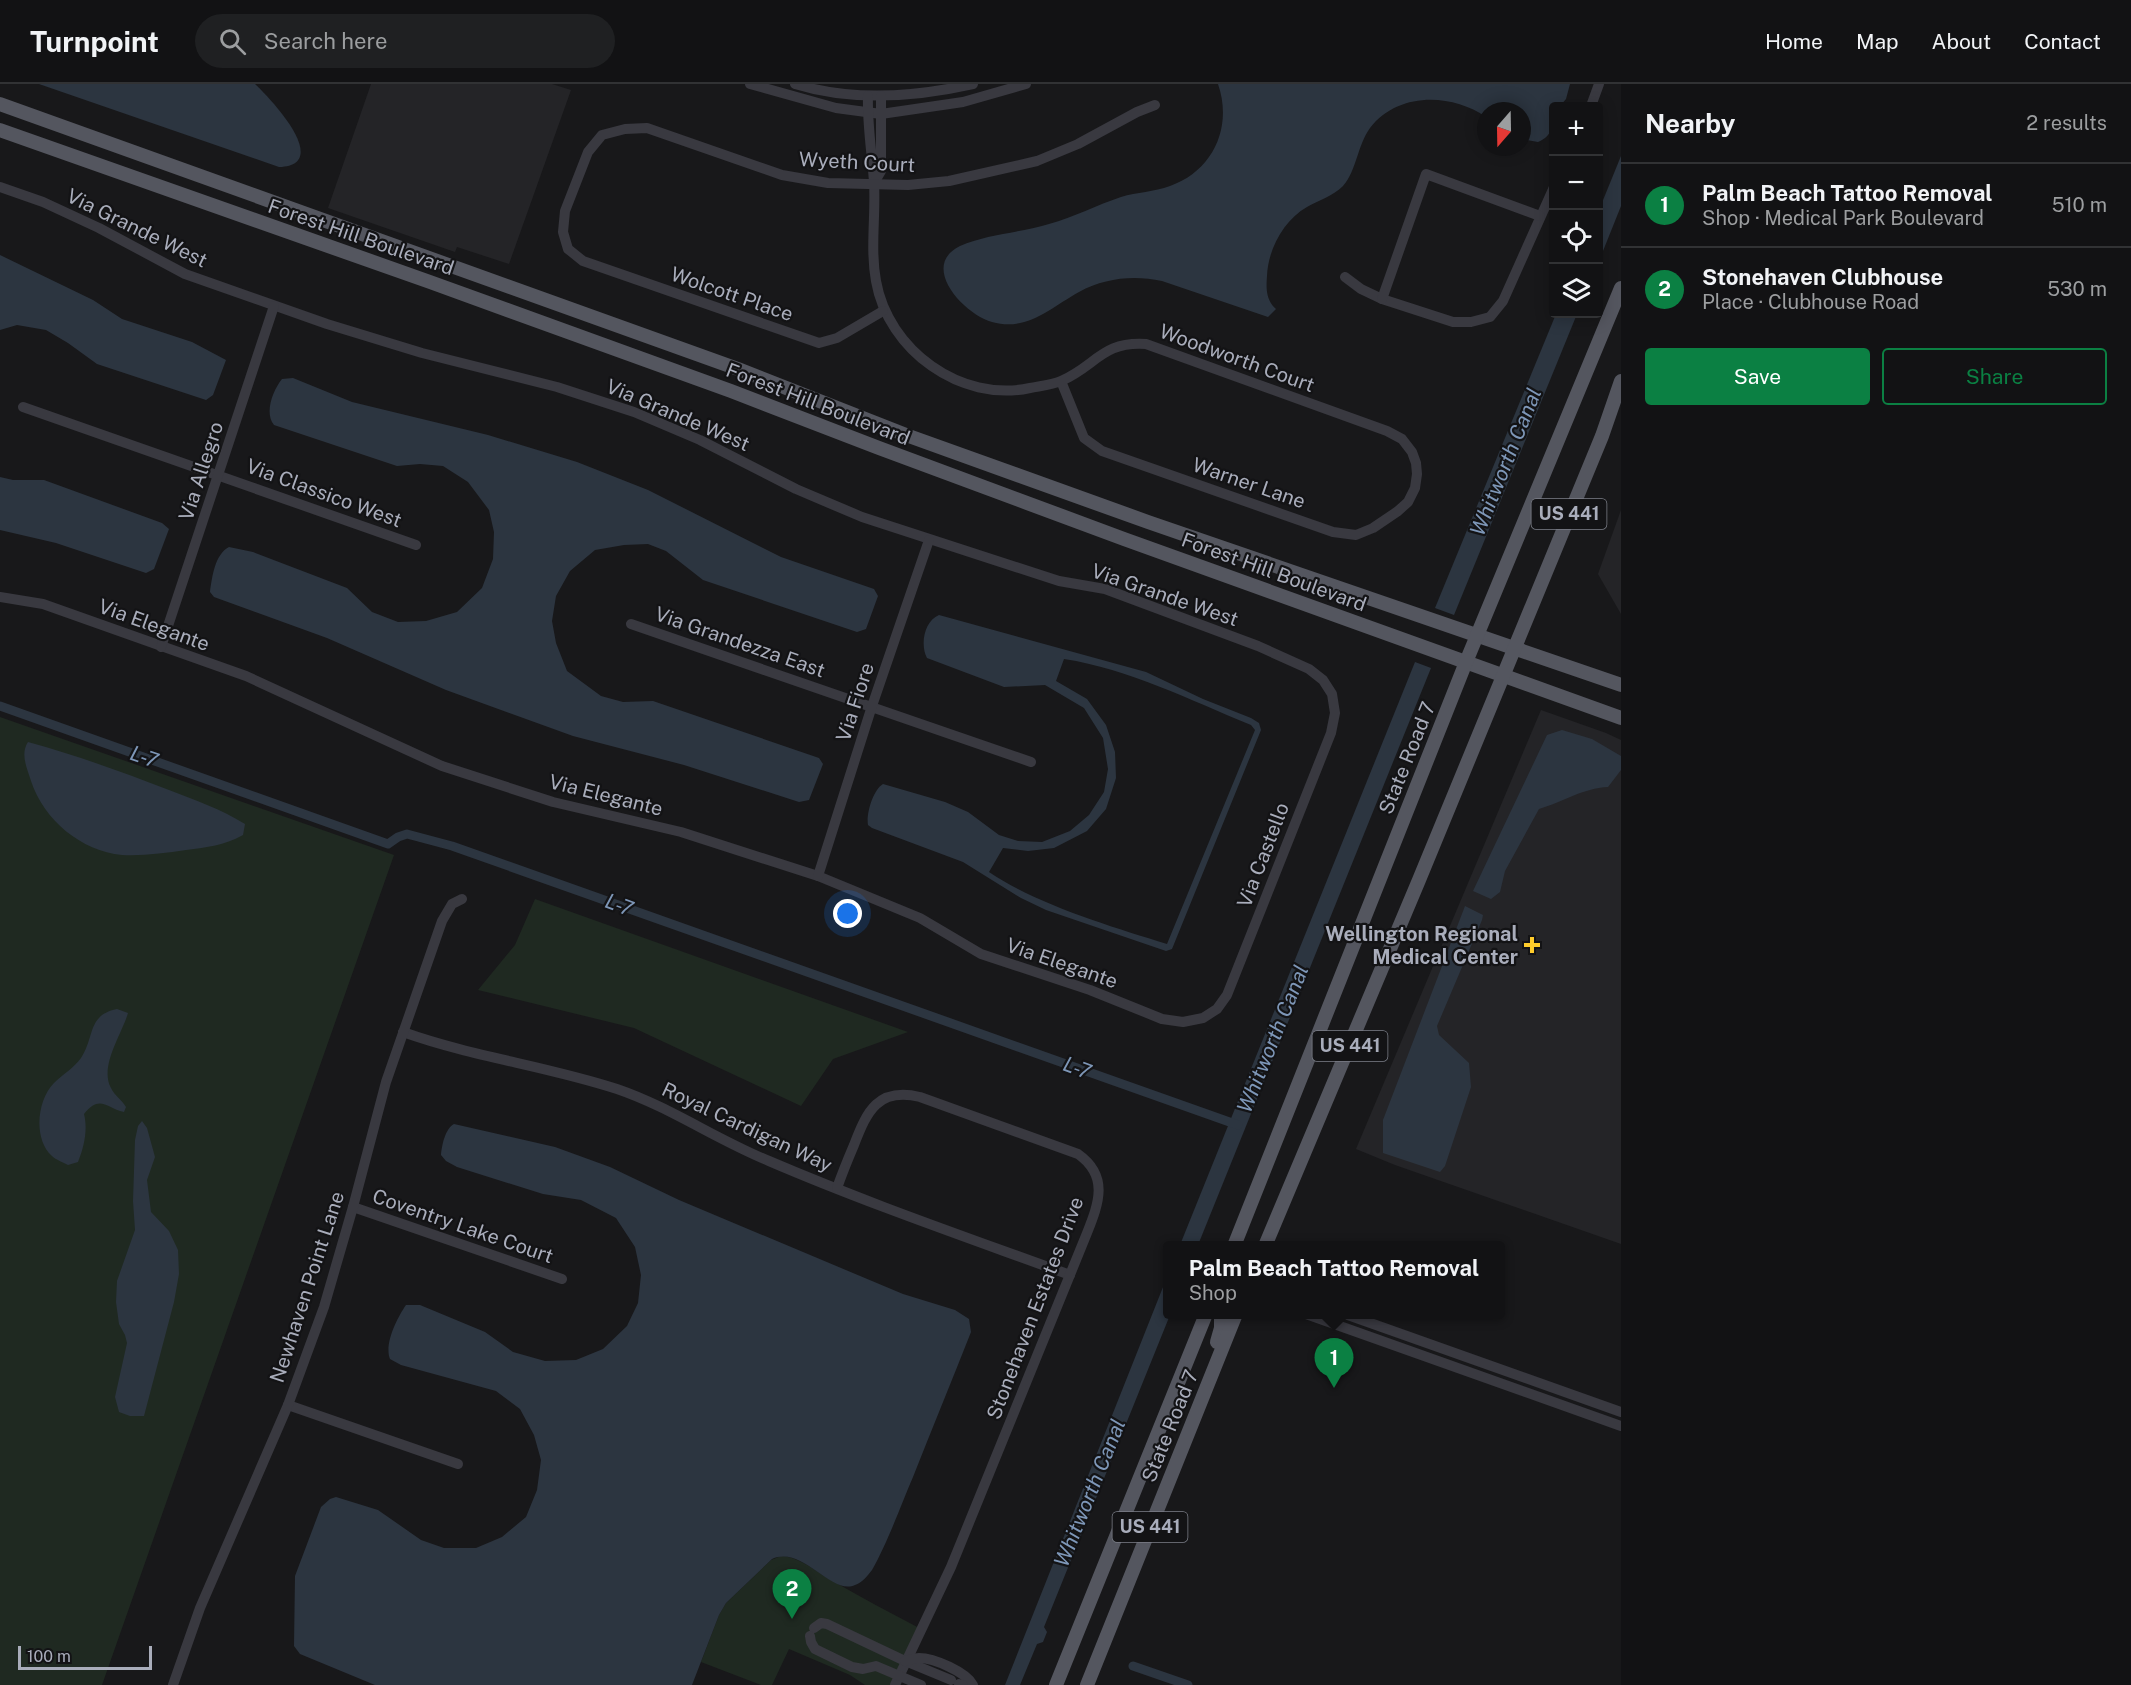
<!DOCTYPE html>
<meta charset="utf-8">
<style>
:root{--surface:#121214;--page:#1f2022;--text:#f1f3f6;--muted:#9c9ea0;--line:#313234;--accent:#0b8043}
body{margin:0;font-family:"Public Sans",sans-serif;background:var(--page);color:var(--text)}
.controls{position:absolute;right:18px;top:18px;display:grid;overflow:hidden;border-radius:6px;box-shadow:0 3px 15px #0003}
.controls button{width:54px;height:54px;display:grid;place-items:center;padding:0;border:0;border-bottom:2px solid var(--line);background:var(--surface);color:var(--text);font:30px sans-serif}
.compass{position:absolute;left:1477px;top:18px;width:54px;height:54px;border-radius:50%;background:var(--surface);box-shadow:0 3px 15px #0003;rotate:200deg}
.scale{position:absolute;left:18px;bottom:15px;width:134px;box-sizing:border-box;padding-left:6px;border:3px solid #a9adbb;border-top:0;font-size:16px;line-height:21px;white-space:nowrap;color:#a9adbb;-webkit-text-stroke:4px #131315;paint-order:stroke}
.you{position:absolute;left:848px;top:830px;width:21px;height:21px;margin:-15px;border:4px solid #fff;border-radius:50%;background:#1a73e8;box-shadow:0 0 0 9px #1a73e833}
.badge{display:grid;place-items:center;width:39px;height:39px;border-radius:50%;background:var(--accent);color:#fff;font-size:20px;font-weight:700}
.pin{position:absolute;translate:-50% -50px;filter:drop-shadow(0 2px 3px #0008)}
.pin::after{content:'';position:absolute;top:32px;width:21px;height:18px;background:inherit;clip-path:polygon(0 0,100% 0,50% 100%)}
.popup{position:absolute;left:1163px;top:1157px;width:342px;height:78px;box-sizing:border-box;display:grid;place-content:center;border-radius:6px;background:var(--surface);filter:drop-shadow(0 2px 4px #0005);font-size:20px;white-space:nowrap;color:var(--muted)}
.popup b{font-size:22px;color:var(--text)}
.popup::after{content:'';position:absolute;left:50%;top:100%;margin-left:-12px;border:12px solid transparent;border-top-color:var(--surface)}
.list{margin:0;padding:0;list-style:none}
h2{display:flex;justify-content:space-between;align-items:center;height:78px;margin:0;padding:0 24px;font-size:26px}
h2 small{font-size:20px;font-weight:400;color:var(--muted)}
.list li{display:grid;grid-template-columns:39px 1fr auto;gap:18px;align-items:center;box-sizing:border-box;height:84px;padding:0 24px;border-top:2px solid var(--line)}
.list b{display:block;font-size:22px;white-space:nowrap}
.list p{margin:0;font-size:20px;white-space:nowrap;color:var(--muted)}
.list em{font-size:20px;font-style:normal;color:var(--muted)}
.actions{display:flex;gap:12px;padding:18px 24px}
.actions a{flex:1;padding:14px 0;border:2px solid var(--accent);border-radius:6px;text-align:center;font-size:21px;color:var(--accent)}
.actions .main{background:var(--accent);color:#fff}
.icon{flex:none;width:33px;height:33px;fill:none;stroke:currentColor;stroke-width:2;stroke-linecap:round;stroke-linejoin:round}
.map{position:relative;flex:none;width:1621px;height:1601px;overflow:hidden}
header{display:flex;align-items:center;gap:36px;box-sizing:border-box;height:84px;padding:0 30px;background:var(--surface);border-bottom:2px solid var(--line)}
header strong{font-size:28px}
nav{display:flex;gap:33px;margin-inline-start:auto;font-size:21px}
.search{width:420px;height:54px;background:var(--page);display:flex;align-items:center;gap:15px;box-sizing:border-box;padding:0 21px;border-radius:33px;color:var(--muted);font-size:22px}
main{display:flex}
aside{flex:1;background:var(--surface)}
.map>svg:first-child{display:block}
</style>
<header>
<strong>Turnpoint</strong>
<div class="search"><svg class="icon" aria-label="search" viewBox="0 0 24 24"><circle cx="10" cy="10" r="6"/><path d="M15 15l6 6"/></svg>Search here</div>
<nav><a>Home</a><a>Map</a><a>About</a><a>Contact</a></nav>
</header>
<main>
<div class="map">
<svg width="1621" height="1601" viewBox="0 0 1621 1601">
<rect width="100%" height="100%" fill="#18181a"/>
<!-- built -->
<g fill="#242427">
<path d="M 371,0 L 552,0 L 571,6 L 509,180 L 457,163 L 455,168 L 328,124 Z"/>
<path d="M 1621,426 L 1621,530 L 1598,490 Z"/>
<path d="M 1541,626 L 1606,649 L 1621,656 L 1621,1160 L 1395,1081 L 1356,1065 Z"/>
</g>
<!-- green -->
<g fill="#1f2921">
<path d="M 0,633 L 394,771 L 102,1601 L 0,1601 Z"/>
<path d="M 535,815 L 908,948 L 833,975 L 801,1022 L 634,944 L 478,906 L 515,861 Z"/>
<path d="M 781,1472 C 800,1473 815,1487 831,1496 C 860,1513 891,1529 921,1545 L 895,1601 L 865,1601 L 850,1591 L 789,1565 L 772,1601 L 761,1601 L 701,1578 L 719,1531 L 726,1519 L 771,1476 Z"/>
</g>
<!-- water -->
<g fill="#2c3540" fill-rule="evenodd">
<path d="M 39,0 L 255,0 C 271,15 333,81 279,83 Z"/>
<path d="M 1218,0 L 1570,0 L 1566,15 L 1560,22 L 1554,22 C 1554,37 1554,52 1538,58 L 1522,55 L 1522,27 L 1486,27 L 1486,33 C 1451,9 1398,8 1370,44 C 1357,62 1357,86 1343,102 C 1333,112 1319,116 1307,123 C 1284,136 1268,165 1267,192 C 1266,205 1266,216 1276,225 L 1268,233 L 1162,197 C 1133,191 1105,194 1079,208 C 1050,224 1027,248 992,238 C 964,230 919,182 960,162 C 987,150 1020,149 1049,140 C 1074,133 1097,121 1121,113 C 1137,108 1154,108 1170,102 C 1213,87 1233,43 1218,0 Z"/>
<path d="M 1621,72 L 1621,122 L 1599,177 L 1599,126 Z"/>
<path d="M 0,171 L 93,216 L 122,235 L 192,258 L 226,276 L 213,311 L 206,316 L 97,280 L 68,259 L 46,246 L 17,241 L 0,246 Z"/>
<path d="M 1556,230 L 1577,230 L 1454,531 L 1435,524 Z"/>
<path d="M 293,294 L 352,318 L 488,351 L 577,378 L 648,406 L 781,473 L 874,505 L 878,512 L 866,545 L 857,548 L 703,496 L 666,467 L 648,460 L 624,461 L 595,466 L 570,487 L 556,512 L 552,537 L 556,559 L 567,587 L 601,612 L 623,618 L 653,617 L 819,674 L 823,680 L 809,716 L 799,718 L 684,681 L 573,652 L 446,606 L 327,554 L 214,513 L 210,508 C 212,493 215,470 229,463 L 253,468 L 347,504 L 372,528 L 398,538 L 426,537 L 457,528 L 482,504 L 493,475 L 494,448 L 489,426 L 468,398 L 443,382 L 420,380 L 397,382 L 274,341 C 264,329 273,306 282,295 Z"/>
<path d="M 0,393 L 13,396 L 44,396 L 162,439 L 169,445 L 154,485 L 146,489 L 56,459 L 0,446 Z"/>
<path d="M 939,531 L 1146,588 L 1203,615 L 1251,634 L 1259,639 L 1261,646 L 1172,865 L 1166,867 L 1046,826 L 1021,814 L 963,778 L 872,744 L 868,741 C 866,730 873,706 883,700 L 945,718 L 968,728 L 999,751 L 1018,757 L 1042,758 L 1070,747 L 1089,731 L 1104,708 L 1108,685 L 1103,654 L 1084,624 L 1045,601 L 1004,603 L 927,574 C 920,561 924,537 939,531 ZM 1064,575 C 1129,585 1190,616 1251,641 L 1255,646 L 1167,860 C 1110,842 1038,821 989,788 L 1003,764 L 1028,767 L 1054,764 L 1087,747 L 1106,725 L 1116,694 L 1115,668 L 1106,641 L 1087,615 L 1056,597 Z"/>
<path d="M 1415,578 L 1431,584 L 1198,1161 L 1180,1161 Z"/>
<path d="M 1562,646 L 1592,655 L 1621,672 L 1621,686 L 1608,703 C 1583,704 1563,718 1539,725 L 1505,787 L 1500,808 L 1491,815 L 1473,807 L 1547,651 Z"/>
<path d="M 28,658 C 76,671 122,688 169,706 C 195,716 221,725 245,740 L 243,751 C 223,762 208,763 186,766 C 165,769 144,772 122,771 C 81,767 44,736 31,697 C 27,684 20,670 28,658 Z"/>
<path d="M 1465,822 L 1483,831 L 1482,836 L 1437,942 L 1439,951 L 1469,979 L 1471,1003 L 1445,1082 L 1440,1088 L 1383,1069 L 1383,1036 Z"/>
<path d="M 117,925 L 128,929 C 122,950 99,982 111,1004 C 114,1011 122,1016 126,1023 L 124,1028 C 106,1024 100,1010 84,1030 C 88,1046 84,1063 78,1078 L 68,1081 C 63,1078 56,1076 52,1072 C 33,1055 37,1016 54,999 C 63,990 74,984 81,974 C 95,953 87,931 117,925 Z"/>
<path d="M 142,1037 L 147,1044 L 155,1073 L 147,1096 L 151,1128 L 169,1147 L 178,1166 L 179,1190 L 174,1218 L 144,1332 L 130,1332 L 119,1328 L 115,1313 L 127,1259 L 125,1251 L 119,1240 L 116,1218 L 117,1197 L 135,1146 L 133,1117 L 135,1056 L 138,1042 Z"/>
<path d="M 454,1040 L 555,1063 L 610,1083 L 679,1116 L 903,1210 L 955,1226 L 969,1235 L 971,1248 C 952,1296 932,1345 913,1393 C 901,1421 887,1460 872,1486 C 868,1491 862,1499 855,1501 C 831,1512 803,1461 772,1475 L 726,1519 L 719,1531 L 692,1601 L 375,1601 L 300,1570 L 294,1562 L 295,1492 L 321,1423 L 330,1415 L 336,1413 L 378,1426 L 421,1456 L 444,1464 L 476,1464 L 502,1453 L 526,1433 L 537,1406 L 541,1376 L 534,1351 L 520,1325 L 496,1307 L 401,1281 L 390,1275 C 384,1260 397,1234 406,1221 L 420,1221 L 485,1248 L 513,1268 L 545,1277 L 576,1276 L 603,1265 L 627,1242 L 638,1219 L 641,1191 L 635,1163 L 616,1134 L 581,1116 L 543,1110 L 457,1083 L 446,1077 L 441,1071 C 442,1061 445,1045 454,1040 Z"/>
<path d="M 1167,1193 L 1168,1230 L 1170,1231 L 1044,1543 L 1047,1548 L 1043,1558 L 1037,1560 L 1020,1601 L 1005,1601 Z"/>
</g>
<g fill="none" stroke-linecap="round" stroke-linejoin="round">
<!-- canal -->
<g stroke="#2c3540" stroke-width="9">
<path d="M 0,622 L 388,760 L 398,753 L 407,750 L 452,762 L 1238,1041"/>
<path d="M 1133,1582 L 1188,1601"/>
</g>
<!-- minor -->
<g stroke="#393940" stroke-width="10">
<path d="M 750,0 L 836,24 L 881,30 L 963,18 L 1026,0"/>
<path d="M 795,0 C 853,18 915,13 973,0"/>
<path d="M 868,12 C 867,40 872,69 874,98 C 876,131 870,164 876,197 C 888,266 961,319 1030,304 C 1040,302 1052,301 1061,297 C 1096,282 1102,257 1146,260 L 1387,347 L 1402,355 L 1412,368 L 1416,379 L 1417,390 L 1415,404 L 1408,418 L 1398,427 L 1373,444 L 1356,451 L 1333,448 L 1102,367 L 1084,354 L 1061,297"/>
<path d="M 1591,22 L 1599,0"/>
<path d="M 874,99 L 881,87 L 881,12"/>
<path d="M 0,103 L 43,118 L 99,144 L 185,190 L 327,240 L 422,269 L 557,303 L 634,328 L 700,356 L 796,405 L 862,433 L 1059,497 L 1105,505 L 1258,562 L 1309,585 L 1323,596 L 1332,610 L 1335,629 L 1331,649 L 1227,911 L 1217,925 L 1203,934 L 1183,938 L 1162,935 L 1090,906 L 981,870 L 920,834 L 818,792 L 681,748 L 553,718 L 442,682 L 246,592 L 43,520 L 0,513"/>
<path d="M 1345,193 L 1361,205 L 1382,215 L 1453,238 L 1471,238 L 1490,233 L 1503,217 L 1554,103"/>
<path d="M 1382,215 L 1426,90 L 1540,132"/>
<path d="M 883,227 L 837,254 L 819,259 L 583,177 L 568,165 L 563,148 L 565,127 L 588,68 L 602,51 L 625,45 L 647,44 L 782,91 L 828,99 L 908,101 L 949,97 L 1037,77 L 1078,60 L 1137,28 L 1155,21"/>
<path d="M 23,323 L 416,461"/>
<path d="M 631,540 L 1031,678"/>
<path d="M 161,563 L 274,222"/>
<path d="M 818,792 L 872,622 L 929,456"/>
<path d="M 403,948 C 473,973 547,982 617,1005 C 670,1023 717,1056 769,1077 C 867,1119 969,1154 1070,1191"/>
<path d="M 837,1104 C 842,1090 848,1075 854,1061 C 867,1027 878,1003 920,1013 L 1078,1070 C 1109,1092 1099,1119 1087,1149 L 951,1483 L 895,1601"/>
<path d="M 353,1123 L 562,1195"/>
<path d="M 1306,1230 L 1621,1342"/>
<path d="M 1345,1230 L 1621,1328"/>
<path d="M 288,1321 L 458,1380"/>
<path d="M 814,1544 L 821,1539 L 827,1540 L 905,1577 L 951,1596"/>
<path d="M 810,1552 L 811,1558 L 815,1565 L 852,1583 L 863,1585 L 876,1582 L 921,1601"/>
<path d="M 905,1577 C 910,1576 914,1574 919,1574 C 934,1574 966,1588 973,1601"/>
<path d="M 959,1600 L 963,1601"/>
<path d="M 173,1601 L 200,1524 L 288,1321 L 324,1223 L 353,1123 L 386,998 L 442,837 L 452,820 L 462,815"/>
</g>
<!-- major -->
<g stroke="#54565f" stroke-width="14">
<path d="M 0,20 L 738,285 L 906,351 L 1148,438 L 1621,601"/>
<path d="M 0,46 L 430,198 L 731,307 L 879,364 L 1124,455 L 1621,634"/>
<path d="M 1234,1162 L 1466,578 L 1621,204"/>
<path d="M 1265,1162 L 1419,796 L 1602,352 L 1621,297"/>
<path d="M 1217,1258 L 1221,1244 L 1221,1230"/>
<path d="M 1056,1601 L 1206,1230"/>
<path d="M 1087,1601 L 1236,1230"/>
</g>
</g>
<!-- markers -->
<path fill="#ffcc2b" stroke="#131315" stroke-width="2" d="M1529 852h6v6h6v6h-6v6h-6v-6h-6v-6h6z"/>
<g text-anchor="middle" stroke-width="4.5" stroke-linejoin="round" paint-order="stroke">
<!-- shield labels -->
<g fill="#131315" stroke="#7c7f89" stroke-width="1.5">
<rect x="1531.5" y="415" width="75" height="30" rx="4.5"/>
<rect x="1312.5" y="947" width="75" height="30" rx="4.5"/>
<rect x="1112.5" y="1428" width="75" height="30" rx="4.5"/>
</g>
<g font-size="18" font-weight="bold" fill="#a9adbb">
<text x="1569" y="436">US 441</text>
<text x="1350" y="968">US 441</text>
<text x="1150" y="1449">US 441</text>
</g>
<!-- street labels -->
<g font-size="20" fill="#a9adbb" stroke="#131315">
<text transform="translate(857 78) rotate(3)" y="7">Wyeth Court</text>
<text transform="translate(137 144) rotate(26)" y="7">Via Grande West</text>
<text transform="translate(361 153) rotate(19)" y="7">Forest Hill Boulevard</text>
<text transform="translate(732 210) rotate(19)" y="7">Wolcott Place</text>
<text transform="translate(1237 274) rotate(20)" y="7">Woodworth Court</text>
<text transform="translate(818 320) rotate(21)" y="7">Forest Hill Boulevard</text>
<text transform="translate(678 331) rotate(23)" y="7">Via Grande West</text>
<text transform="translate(201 387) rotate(-72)" y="7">Via Allegro</text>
<text transform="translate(1249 399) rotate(19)" y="7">Warner Lane</text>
<text transform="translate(324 409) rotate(20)" y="7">Via Classico West</text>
<text transform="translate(1274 488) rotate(20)" y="7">Forest Hill Boulevard</text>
<text transform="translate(1165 511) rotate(19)" y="7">Via Grande West</text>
<text transform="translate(154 541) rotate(20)" y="7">Via Elegante</text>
<text transform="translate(740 558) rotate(19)" y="7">Via Grandezza East</text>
<text transform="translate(855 618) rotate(-72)" y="7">Via Fiore</text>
<text transform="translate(1407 674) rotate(-68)" y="7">State Road 7</text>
<text transform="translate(606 711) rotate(14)" y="7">Via Elegante</text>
<text transform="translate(1263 771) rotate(-69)" y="7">Via Castello</text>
<text transform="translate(1062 879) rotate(19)" y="7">Via Elegante</text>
<text transform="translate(747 1043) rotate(25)" y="7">Royal Cardigan Way</text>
<text transform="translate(463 1142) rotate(19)" y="7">Coventry Lake Court</text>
<text transform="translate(307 1203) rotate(-72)" y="7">Newhaven Point Lane</text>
<text transform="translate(1035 1224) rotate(-69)" y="7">Stonehaven Estates Drive</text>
<text transform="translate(1170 1342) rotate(-68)" y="7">State Road 7</text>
</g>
<!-- poi labels -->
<g font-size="20" font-weight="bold" fill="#a9adbb" stroke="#131315" text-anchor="end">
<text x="1518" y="857">Wellington Regional<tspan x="1518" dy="23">Medical Center</tspan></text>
</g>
<!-- water labels -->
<g font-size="21" font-style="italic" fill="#7e97b8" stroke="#131315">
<text transform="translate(1506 378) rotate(-68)" y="7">Whitworth Canal</text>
<text transform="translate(144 673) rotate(19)" y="7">L-7</text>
<text transform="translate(619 821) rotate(20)" y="7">L-7</text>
<text transform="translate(1273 955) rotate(-68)" y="7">Whitworth Canal</text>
<text transform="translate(1077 984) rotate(20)" y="7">L-7</text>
<text transform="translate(1090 1409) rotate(-68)" y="7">Whitworth Canal</text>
</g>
</g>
</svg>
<div class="controls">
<button>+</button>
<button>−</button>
<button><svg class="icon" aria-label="locate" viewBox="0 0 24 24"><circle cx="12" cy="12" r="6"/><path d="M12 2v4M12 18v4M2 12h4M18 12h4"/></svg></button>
<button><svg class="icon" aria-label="layers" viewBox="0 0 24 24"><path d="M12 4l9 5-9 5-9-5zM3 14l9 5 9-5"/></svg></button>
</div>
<svg class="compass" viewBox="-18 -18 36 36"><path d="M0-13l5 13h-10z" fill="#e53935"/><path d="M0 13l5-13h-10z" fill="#9c9ea0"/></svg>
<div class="scale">100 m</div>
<div class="you"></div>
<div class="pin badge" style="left:1334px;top:1304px">1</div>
<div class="popup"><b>Palm Beach Tattoo Removal</b>Shop</div>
<div class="pin badge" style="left:792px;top:1535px">2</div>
</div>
<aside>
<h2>Nearby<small>2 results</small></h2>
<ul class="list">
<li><span class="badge">1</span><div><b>Palm Beach Tattoo Removal</b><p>Shop · Medical Park Boulevard</p></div><em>510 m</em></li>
<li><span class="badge">2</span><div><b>Stonehaven Clubhouse</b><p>Place · Clubhouse Road</p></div><em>530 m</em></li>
</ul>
<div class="actions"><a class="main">Save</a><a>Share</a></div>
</aside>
</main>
